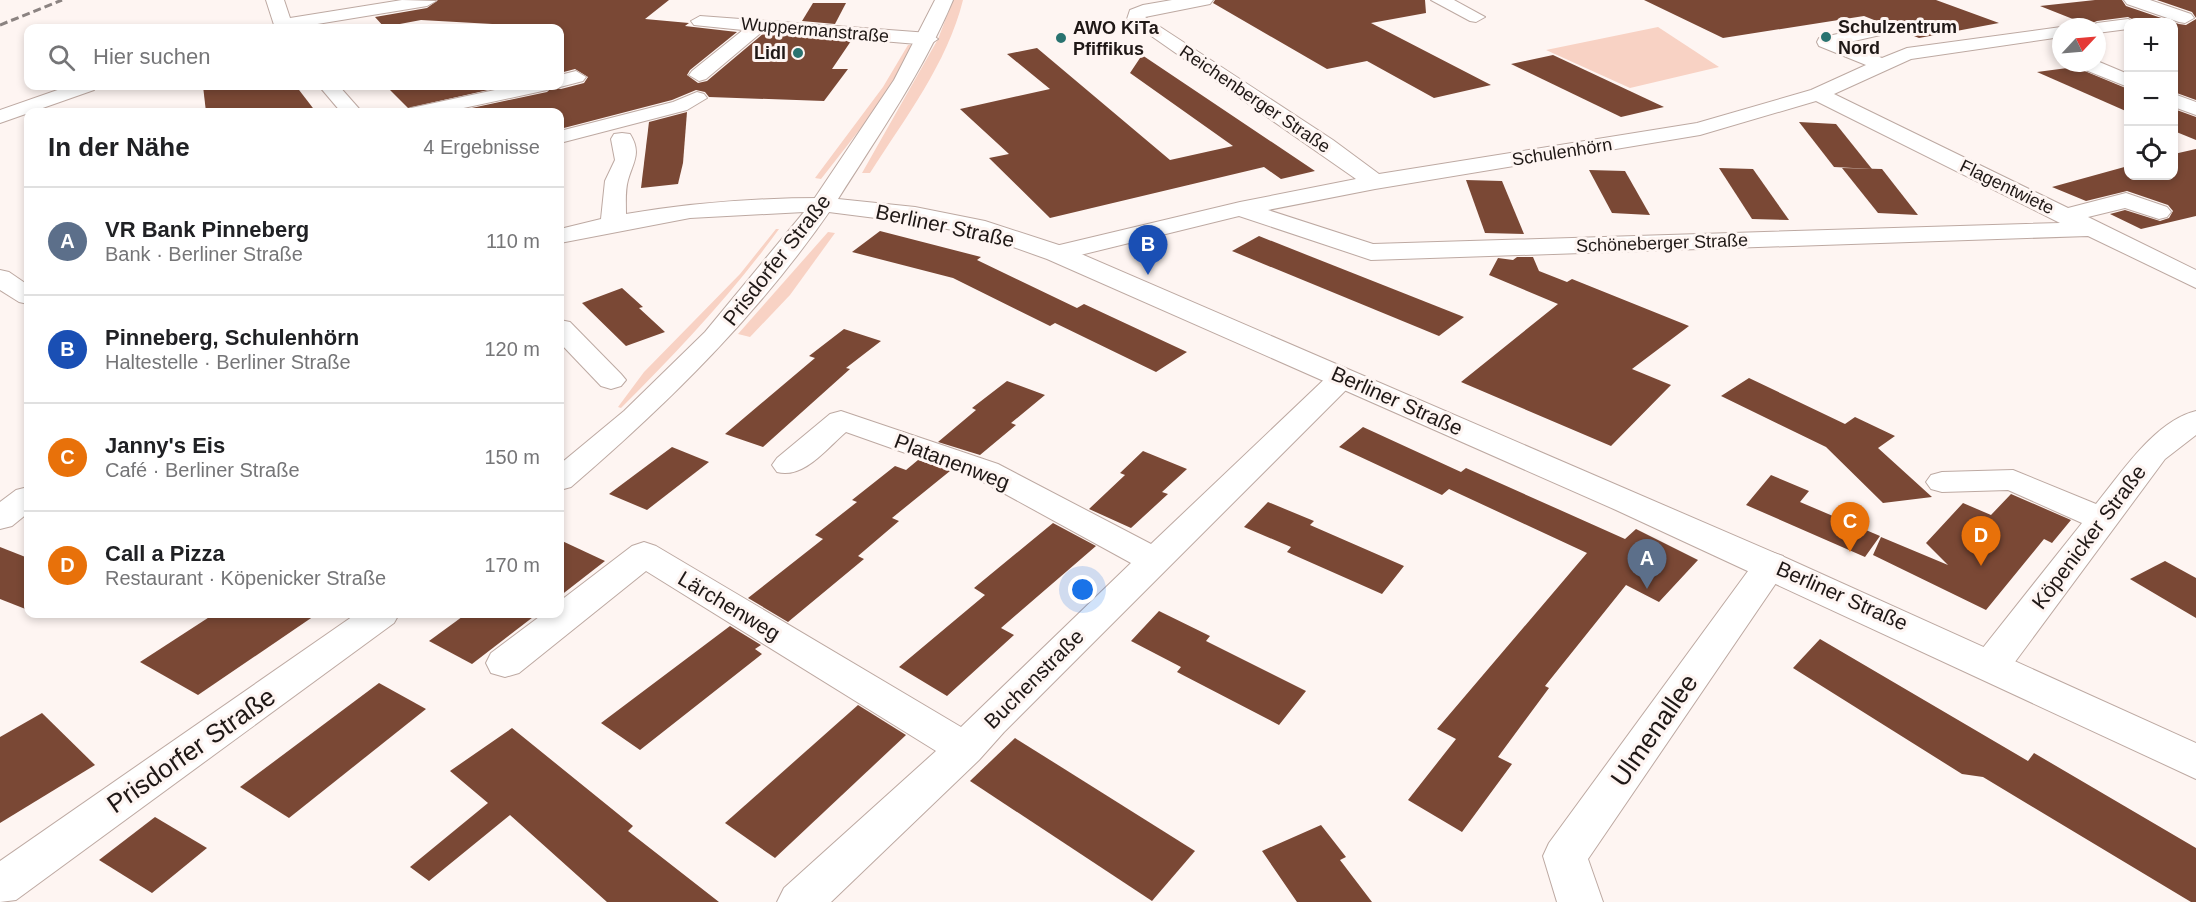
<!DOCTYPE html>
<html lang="de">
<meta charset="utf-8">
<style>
:root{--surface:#fff;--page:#f6f6f6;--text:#202124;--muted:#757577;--line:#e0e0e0;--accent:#b45309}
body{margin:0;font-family:Helvetica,sans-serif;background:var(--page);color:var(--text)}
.controls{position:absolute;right:18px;top:18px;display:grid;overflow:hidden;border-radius:12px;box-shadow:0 3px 9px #0003}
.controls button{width:54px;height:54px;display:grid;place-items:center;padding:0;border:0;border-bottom:2px solid var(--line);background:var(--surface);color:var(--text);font:30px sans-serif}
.compass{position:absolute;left:2052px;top:18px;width:54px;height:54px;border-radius:50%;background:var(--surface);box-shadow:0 3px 9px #0003;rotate:64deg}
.you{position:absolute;left:1083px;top:590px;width:21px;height:21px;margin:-15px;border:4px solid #fff;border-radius:50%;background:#1a73e8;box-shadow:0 0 0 9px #1a73e833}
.badge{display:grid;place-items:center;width:39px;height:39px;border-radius:50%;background:var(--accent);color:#fff;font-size:20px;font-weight:700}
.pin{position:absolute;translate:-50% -50px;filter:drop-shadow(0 2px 3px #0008)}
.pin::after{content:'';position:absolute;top:32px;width:21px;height:18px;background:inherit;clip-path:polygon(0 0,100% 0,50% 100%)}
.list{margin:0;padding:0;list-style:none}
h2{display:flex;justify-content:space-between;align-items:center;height:78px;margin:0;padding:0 24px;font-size:26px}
h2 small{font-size:20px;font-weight:400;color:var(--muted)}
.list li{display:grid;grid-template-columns:39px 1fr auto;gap:18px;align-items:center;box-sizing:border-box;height:108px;padding:0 24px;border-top:2px solid var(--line)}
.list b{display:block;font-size:22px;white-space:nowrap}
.list p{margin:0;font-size:20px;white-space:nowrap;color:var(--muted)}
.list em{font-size:20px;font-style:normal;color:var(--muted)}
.icon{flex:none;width:33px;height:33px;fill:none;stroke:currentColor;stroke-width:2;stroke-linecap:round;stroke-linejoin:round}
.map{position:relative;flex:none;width:2196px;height:902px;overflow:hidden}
.search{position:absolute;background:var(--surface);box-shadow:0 3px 9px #0003;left:24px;top:24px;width:540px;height:66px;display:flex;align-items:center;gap:15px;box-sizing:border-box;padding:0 21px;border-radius:12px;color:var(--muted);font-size:22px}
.panel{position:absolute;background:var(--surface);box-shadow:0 3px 9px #0003;left:24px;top:108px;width:540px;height:510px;border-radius:12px}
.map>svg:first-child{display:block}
</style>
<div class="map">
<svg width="2196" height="902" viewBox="0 0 2196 902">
<rect width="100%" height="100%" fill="#fef5f2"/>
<!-- green -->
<g fill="#f8d2c4">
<path d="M 953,0 L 963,0 C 947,64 905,118 870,173 L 862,173 L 938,39 Z"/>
<path d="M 1658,27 L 1719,67 L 1630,88 L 1546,50 Z"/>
<path d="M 908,45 L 913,45 L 893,87 L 821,179 L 815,178 L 883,87 Z"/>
<path d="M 776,229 L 779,229 C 732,294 678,351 621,408 L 618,407 L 644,372 L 740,274 Z"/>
<path d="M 828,232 L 835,233 L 790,295 L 750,337 L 738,334 Z"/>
</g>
<!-- building -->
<g fill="#7a4835">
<path d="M 438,0 L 669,0 L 645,19 L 689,23 L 685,26 L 737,32 L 690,70 L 687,75 L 698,83 L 707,81 L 764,33 L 851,41 L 832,69 L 848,69 L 824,101 L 709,97 L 705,92 L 696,90 L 672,100 L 560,129 L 560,112 L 453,112 L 547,92 L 552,87 L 561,89 L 584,83 L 588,77 L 575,69 L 560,73 L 560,28 L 421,20 L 384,27 L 375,17 L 427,8 Z"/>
<path d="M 1215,0 L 1425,0 L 1426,13 L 1371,23 L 1491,85 L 1434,98 L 1367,61 L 1327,69 L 1213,3 Z"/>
<path d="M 1644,0 L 1936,0 L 1999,23 L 1919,38 L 1864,16 L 1723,38 Z"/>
<path d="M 2095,0 L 2122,0 L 2126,6 L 2179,24 L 2186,25 L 2196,19 L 2196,100 L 2174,92 L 2174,22 L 2138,22 L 2128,17 L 2097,21 L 2088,25 L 2040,6 Z"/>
<path d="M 2157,0 L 2196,0 L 2196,18 L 2192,12 Z"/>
<path d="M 813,3 L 846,3 L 835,24 L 802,21 Z"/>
<path d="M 1037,48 L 1170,160 L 1233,146 L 1130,73 L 1142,55 L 1315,171 L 1281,179 L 1264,167 L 1050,218 L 989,158 L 1009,154 L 960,109 L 1050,89 L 1007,54 Z"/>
<path d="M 1553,55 L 1664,107 L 1621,117 L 1511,64 Z"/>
<path d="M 2075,67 L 2128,89 L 2128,112 L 2037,72 Z"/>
<path d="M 203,86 L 296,86 L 316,112 L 206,112 Z"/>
<path d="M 386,86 L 506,86 L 408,108 Z"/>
<path d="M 2174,109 L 2196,117 L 2196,140 L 2174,131 Z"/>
<path d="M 687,112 L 683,163 L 678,184 L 641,188 L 649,122 Z"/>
<path d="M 1799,122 L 1836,124 L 1872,169 L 1834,167 Z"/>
<path d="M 2196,149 L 2196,216 L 2141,229 L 2110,214 L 2125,210 L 2160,221 L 2169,218 L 2173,211 L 2168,205 L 2127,191 L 2086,201 L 2052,187 L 2128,166 L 2128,176 L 2174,176 L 2174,154 Z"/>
<path d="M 1719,168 L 1753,169 L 1789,220 L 1752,219 Z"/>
<path d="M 1842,168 L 1882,169 L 1918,215 L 1878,213 Z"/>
<path d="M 1589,170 L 1625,171 L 1650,215 L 1612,213 Z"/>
<path d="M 1466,180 L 1502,181 L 1524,234 L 1485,233 Z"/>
<path d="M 880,231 L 981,257 L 977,260 L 1077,308 L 1084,304 L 1187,352 L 1156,372 L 1055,323 L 1050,326 L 953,278 L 852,252 Z"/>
<path d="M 1259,236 L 1464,317 L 1439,336 L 1232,251 Z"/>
<path d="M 1517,257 L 1533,257 L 1539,271 L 1567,282 L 1572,279 L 1689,326 L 1632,369 L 1671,385 L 1611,446 L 1461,382 L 1558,304 L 1489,275 L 1498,258 L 1513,260 Z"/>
<path d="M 622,288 L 643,307 L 639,308 L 665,332 L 626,346 L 582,303 Z"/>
<path d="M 844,329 L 881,341 L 846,368 L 850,369 L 763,447 L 725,434 L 815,358 L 809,356 Z"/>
<path d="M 1749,378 L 1845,424 L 1855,417 L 1895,436 L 1878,448 L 1932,497 L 1883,503 L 1826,447 L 1721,396 Z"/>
<path d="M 1007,381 L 1045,395 L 1011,423 L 1016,425 L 980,455 L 938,442 L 976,410 L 972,408 Z"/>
<path d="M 1363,427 L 1461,472 L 1466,468 L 1625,539 L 1636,529 L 1698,560 L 1659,602 L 1626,585 L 1545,686 L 1549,688 L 1498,757 L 1512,764 L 1462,832 L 1408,800 L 1456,739 L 1437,729 L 1587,553 L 1449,489 L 1442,495 L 1339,447 Z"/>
<path d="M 672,447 L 709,462 L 647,510 L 609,494 Z"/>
<path d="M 1143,451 L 1187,469 L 1162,492 L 1168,494 L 1131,528 L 1089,509 L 1125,475 L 1120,473 Z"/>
<path d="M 918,460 L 950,471 L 892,518 L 899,521 L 858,556 L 864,559 L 788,622 L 748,598 L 823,539 L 815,535 L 857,502 L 852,500 L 895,466 L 906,470 Z"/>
<path d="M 1771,475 L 1809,491 L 1800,502 L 1880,536 L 1865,557 L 1746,505 Z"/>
<path d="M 2011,494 L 2071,520 L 2052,543 L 2044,539 L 1986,610 L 1873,555 L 1881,537 L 1948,565 L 1926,543 L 1963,503 L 1991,515 Z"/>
<path d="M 1268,502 L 1314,521 L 1310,525 L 1404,566 L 1382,594 L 1287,552 L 1291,547 L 1244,527 Z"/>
<path d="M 1053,523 L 1096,546 L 1001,628 L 1014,635 L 947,696 L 899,667 L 985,595 L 974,588 Z"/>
<path d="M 560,540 L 605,561 L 560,596 Z"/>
<path d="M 0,547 L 28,558 L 28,610 L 0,599 Z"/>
<path d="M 2165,561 L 2196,578 L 2196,618 L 2130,579 Z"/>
<path d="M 1159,611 L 1210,636 L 1206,641 L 1306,691 L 1279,725 L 1177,672 L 1181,667 L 1131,641 Z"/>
<path d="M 214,614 L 317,614 L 198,695 L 140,662 Z"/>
<path d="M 466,614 L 537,614 L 472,664 L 429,641 Z"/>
<path d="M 730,626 L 761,645 L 755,649 L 762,654 L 640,750 L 601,723 Z"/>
<path d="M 1820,639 L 2028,761 L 2034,753 L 2196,848 L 2196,902 L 2191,902 L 1983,777 L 1962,774 L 1793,668 Z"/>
<path d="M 379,683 L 426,709 L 289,818 L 240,787 Z"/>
<path d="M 858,705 L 906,735 L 775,858 L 725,823 Z"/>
<path d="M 42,713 L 95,765 L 0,823 L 0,737 Z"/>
<path d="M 512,728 L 633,826 L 628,831 L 719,902 L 607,902 L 510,815 L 429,881 L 410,867 L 488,803 L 450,771 Z"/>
<path d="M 1015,738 L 1195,851 L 1152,901 L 970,781 Z"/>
<path d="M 155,817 L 207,848 L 152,893 L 99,860 Z"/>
<path d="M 1321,825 L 1346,857 L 1340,860 L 1372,902 L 1297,902 L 1262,851 Z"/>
</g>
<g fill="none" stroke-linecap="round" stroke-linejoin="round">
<defs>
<g id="minor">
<path d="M 266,0 L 284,0 L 290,18 L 402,0 L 436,1 L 427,6 L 293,28 L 275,28 Z"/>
<path d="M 1172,0 L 1213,0 L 1210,4 L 1145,17 L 1333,140 L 1379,174 L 1697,123 L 1811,90 L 1866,65 L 1819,46 L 1817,42 L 1819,38 L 1879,25 L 1888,30 L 1885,34 L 1845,43 L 1882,58 L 1907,48 L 2061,27 L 2063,27 L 2061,37 L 1911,59 L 1834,94 L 2068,208 L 2126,193 L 2167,207 L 2171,212 L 2167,217 L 2159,219 L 2125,208 L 2088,217 L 2196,270 L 2196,288 L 2088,236 L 1371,260 L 1239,216 L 1056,261 L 1047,258 L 1043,253 L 1047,248 L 1240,202 L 1356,179 L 1127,19 L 1130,10 L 1143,5 ZM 1816,101 L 2060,223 L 1373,244 L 1268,210 L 1375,189 L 1700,135 Z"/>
<path d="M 1431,0 L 1454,0 L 1485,17 L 1476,22 L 1470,21 Z"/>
<path d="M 2124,0 L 2150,0 L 2191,14 L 2194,18 L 2185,23 L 2179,22 L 2127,4 Z"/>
<path d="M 700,16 L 929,33 L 938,39 L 929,45 L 763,31 L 706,79 L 699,81 L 689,75 L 692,71 L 743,30 L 694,25 L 691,21 Z"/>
<path d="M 2128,19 L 2136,22 L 2128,22 L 2128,29 L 2097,33 L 2097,27 L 2089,27 L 2097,23 Z"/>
<path d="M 2097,61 L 2128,74 L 2128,87 L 2078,67 L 2075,63 Z"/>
<path d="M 576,71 L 586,77 L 583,81 L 560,87 L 554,86 L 560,86 L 560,75 Z"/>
<path d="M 69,86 L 97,86 L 94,90 L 0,123 L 0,110 Z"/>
<path d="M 319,86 L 339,86 L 362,112 L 341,112 Z"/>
<path d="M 514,86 L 550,86 L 547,90 L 445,112 L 408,112 L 411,108 Z"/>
<path d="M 697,92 L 704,94 L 707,98 L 687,110 L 560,143 L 560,131 L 673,102 Z"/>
<path d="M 2174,94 L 2196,102 L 2196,115 L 2174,107 Z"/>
<path d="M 622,133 L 630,134 C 642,153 633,162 628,180 C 625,190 626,203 626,214 C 691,203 756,198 822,198 L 830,200 L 834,205 C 760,313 670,402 571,487 L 560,490 L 560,464 L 624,411 L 705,332 L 804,212 L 690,218 L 560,243 L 560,229 L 601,219 L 605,181 L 615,160 L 611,139 L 614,134 Z"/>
<path d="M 0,270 L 9,272 L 28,285 L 28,304 L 19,302 L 0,290 Z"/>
<path d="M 560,320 L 570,322 L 621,374 L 626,380 L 621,386 L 611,389 L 601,386 L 560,343 Z"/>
<path d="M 1342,369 L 1352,372 L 1357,378 L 1352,384 L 1004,732 L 979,760 L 831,902 L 777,902 L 784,888 L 936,751 L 646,571 L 519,673 L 505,677 L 491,673 L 486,663 L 491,653 L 543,614 L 560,614 L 560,601 L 632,546 L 644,542 L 656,546 L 961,727 L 1131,563 L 976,478 L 846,432 C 826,449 804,479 777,472 L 772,465 L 777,458 L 830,414 L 841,411 L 998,464 L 1151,544 L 1332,372 Z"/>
<path d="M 2196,411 L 2196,435 L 2165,459 L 2006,674 L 1992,678 L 1978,674 L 1973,664 L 1978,654 L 2082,523 L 2008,490 L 1942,492 L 1931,489 L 1926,482 L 1931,475 L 1942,472 L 2013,470 L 2096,504 C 2122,472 2155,421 2196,411 Z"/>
<path d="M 28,487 L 28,513 L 12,526 L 0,529 L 0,502 L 16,490 Z"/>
<path d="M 1771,552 L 1783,556 L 1789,564 L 1588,859 L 1603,902 L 1557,902 L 1543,856 L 1549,843 L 1759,556 Z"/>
<path d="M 356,614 L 399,614 L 394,623 L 16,900 L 0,902 L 0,861 Z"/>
</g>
<path id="major" d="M 935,0 L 953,0 C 923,72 879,134 838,199 L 915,207 L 985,221 L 1065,247 L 1784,557 L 2196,743 L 2196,779 L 1616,510 L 1047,259 L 979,235 L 915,223 L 813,210 L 810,205 L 894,80 Z"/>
</defs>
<!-- minor casing -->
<use href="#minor" stroke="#bda9a2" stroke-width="2"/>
<!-- major casing -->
<use href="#major" stroke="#bda9a2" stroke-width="2"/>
<!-- minor -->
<use href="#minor" fill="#fff" fill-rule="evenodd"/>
<!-- major -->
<use href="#major" fill="#fff" fill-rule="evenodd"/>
<!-- rail -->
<path stroke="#8b8381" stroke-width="3" stroke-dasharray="8 4" stroke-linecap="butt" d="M 0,25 L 62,0"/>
</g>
<!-- markers -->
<g fill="#297370" stroke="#fef5f2" stroke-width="2">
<circle cx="1826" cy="37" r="6"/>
<circle cx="1061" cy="38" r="6"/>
<circle cx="798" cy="53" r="6"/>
</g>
<g text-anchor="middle" stroke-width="6" stroke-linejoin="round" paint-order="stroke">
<!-- far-poi labels -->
<g font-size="18" font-weight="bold" fill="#1f1816" stroke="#fef5f2" text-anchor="start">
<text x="1838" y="33">Schulzentrum<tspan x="1838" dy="21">Nord</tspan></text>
<text x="1073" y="34">AWO KiTa<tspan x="1073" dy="21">Pfiffikus</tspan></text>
<text x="786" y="59" text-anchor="end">Lidl</text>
</g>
<!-- far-street labels -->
<g font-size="18" fill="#1f1816" stroke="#fef5f2">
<text transform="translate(815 30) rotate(5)" y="6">Wuppermanstraße</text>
<text transform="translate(1255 99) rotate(34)" y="6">Reichenberger Straße</text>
<text transform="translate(1562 152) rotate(-9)" y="6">Schulenhörn</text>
<text transform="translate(2007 187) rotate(26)" y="6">Flagentwiete</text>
<text transform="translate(1662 243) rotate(-2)" y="6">Schöneberger Straße</text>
</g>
<!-- street labels -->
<g font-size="21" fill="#1f1816" stroke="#fef5f2">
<text transform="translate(945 226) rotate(12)" y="7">Berliner Straße</text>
<text transform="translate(777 260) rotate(-52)" y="7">Prisdorfer Straße</text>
<text transform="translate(1397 401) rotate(24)" y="7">Berliner Straße</text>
<text transform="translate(952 462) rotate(21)" y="7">Platanenweg</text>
<text transform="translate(2089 537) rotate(-53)" y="7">Köpenicker Straße</text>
<text transform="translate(1842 596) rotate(24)" y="7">Berliner Straße</text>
<text transform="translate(729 606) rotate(31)" y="7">Lärchenweg</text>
<text transform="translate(1034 679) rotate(-45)" y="7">Buchenstraße</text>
</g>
<!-- near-street labels -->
<g font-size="26" fill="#1f1816" stroke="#fef5f2">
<text transform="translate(1654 730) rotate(-55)" y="9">Ulmenallee</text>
<text transform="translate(191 750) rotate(-35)" y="9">Prisdorfer Straße</text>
</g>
</g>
</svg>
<div class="controls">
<button>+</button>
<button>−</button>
<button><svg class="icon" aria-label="locate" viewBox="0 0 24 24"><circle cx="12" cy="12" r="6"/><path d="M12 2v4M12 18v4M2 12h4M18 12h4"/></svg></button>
</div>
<svg class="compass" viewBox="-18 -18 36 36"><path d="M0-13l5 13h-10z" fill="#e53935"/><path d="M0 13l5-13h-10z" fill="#757577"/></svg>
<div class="you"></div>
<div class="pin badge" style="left:1647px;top:589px;background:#5c6f8a">A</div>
<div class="pin badge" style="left:1148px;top:275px;background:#1a4fb4">B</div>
<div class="pin badge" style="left:1850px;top:552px;background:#e8710a">C</div>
<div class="pin badge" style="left:1981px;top:566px;background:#e8710a">D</div>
<div class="search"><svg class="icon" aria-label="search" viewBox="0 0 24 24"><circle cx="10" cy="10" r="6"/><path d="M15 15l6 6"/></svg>Hier suchen</div>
<section class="panel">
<h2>In der Nähe<small>4 Ergebnisse</small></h2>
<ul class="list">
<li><span class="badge" style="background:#5c6f8a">A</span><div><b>VR Bank Pinneberg</b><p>Bank · Berliner Straße</p></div><em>110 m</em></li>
<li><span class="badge" style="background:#1a4fb4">B</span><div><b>Pinneberg, Schulenhörn</b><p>Haltestelle · Berliner Straße</p></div><em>120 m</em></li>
<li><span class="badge" style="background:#e8710a">C</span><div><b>Janny's Eis</b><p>Café · Berliner Straße</p></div><em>150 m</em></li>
<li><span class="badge" style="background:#e8710a">D</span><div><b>Call a Pizza</b><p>Restaurant · Köpenicker Straße</p></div><em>170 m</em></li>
</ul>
</section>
</div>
